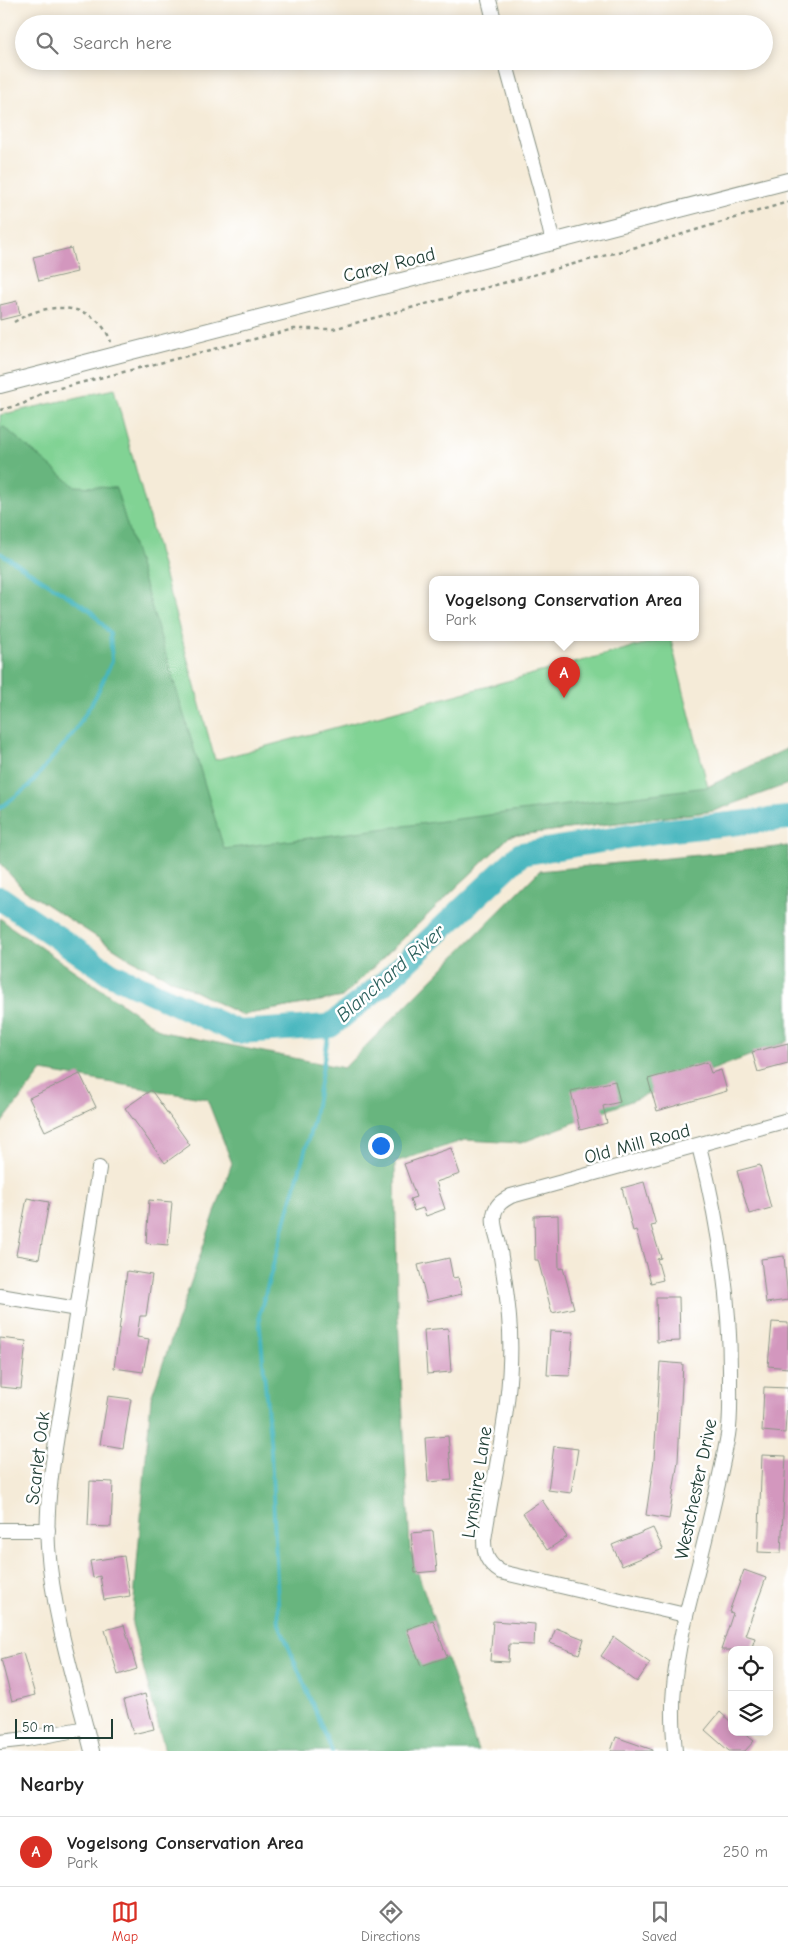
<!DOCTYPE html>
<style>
:root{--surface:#fff;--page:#f6f6f6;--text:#222;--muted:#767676;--line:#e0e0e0;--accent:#d93025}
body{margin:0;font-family:"Comic Neue",sans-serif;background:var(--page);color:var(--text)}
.controls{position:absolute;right:15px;bottom:15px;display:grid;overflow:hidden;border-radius:10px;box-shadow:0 2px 12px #0003}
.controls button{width:45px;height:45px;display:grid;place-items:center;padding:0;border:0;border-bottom:1px solid var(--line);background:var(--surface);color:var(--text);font:25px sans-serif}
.scale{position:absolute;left:15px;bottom:12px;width:98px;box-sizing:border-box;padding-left:5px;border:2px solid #1f3d34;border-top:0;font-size:14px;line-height:18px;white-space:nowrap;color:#1f3d34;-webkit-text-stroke:4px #fff;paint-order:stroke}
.you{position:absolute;left:380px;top:1145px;width:18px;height:18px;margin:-12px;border:4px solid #fff;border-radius:50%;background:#1a73e8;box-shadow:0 0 0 8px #1a73e833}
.badge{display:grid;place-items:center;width:32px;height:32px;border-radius:50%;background:var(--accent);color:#fff;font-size:16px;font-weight:700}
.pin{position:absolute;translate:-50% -41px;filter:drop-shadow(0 1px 2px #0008)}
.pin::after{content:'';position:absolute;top:26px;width:18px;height:15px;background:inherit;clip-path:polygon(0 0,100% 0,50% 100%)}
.popup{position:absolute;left:429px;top:576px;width:270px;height:65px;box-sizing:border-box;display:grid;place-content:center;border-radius:10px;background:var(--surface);filter:drop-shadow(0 1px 4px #0005);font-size:16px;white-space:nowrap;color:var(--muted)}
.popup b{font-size:19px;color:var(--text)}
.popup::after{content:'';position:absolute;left:50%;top:100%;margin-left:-10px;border:10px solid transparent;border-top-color:var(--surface)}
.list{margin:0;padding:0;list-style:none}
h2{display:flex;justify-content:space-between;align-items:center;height:65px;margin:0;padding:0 20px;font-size:21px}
h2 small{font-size:16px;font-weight:400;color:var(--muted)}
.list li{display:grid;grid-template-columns:32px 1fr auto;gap:15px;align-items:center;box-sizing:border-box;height:70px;padding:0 20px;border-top:1px solid var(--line)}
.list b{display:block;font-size:19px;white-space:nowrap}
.list p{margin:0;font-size:16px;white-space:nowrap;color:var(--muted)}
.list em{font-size:16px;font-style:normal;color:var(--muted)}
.icon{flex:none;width:28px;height:28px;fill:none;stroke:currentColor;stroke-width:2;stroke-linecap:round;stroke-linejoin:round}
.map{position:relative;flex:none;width:788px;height:1751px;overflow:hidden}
.search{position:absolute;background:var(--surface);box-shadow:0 2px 12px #0003;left:15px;right:15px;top:15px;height:55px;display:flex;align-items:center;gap:12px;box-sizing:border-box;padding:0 18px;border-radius:28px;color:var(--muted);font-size:19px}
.sheet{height:135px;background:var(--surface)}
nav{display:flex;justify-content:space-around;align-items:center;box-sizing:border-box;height:70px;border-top:1px solid var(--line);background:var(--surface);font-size:14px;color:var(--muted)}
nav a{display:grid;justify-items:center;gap:2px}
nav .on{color:var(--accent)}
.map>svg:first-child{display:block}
</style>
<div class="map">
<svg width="788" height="1751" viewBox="0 0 788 1751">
<rect width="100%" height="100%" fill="#fff"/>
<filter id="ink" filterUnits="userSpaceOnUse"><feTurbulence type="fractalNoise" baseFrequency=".02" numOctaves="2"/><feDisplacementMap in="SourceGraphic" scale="10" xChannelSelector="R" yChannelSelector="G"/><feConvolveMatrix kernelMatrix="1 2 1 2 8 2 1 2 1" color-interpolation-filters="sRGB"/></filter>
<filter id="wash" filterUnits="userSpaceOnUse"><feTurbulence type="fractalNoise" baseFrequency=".0096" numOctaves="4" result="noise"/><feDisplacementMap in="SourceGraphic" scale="20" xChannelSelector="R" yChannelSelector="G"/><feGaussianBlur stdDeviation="1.12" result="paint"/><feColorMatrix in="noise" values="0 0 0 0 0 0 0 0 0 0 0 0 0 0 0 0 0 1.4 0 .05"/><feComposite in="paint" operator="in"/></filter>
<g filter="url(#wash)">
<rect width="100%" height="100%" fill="#f5ebd8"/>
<!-- green -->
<path fill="#81d394" stroke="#508864" d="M 114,389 L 215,760 L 670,637 L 714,811 L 510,836 L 342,997 L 242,1015 L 131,959 L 24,890 L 0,863 L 0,415 Z"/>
<!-- forest -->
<g fill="#68b57e" stroke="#447959">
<path d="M 4,427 L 74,486 L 116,488 L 224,849 L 707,787 L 788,748 L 788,784 L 714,811 L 510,836 L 342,997 L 242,1015 L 131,959 L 24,890 L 0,863 L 0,428 Z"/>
<path d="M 788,846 L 788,1041 L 521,1143 L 465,1140 L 395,1162 L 397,1300 L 410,1549 L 478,1751 L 165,1751 L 132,1624 L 151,1398 L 232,1163 L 207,1099 L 42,1071 L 0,1125 L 0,918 L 11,927 L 163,1032 L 344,1068 L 539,871 Z"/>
</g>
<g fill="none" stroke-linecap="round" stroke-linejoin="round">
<!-- stream -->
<g stroke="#46b6be" stroke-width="4">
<path d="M 0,553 L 91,611 L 110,633 L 112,661 L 96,696 L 75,731 L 29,786 L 0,808"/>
<path d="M 330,1026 L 313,1122 L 259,1316 L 271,1451 L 279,1624 L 332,1751"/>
</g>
<!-- river -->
<path stroke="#46b6be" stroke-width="24" d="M 0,898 L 111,974 L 238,1032 L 330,1026 L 383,984 L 521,854 L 662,831 L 788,818"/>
</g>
<g id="blocks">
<!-- building -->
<g fill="#d397be">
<path d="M 71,248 L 77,272 L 39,281 L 33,257 Z"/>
<path d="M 17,301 L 20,315 L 0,320 L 0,305 Z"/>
<path d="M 788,1043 L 788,1064 L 758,1072 L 752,1052 Z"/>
<path d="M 707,1062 L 711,1073 L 721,1070 L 727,1091 L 657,1111 L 648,1079 Z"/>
<path d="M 80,1074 L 96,1107 L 45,1131 L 29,1098 Z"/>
<path d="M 615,1081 L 620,1102 L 603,1106 L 607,1123 L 580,1130 L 571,1091 Z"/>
<path d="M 151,1090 L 190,1145 L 165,1163 L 125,1108 Z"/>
<path d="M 451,1148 L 460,1174 L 436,1182 L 445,1209 L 426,1216 L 423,1208 L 414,1211 L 410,1199 L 416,1197 L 404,1164 Z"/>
<path d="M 760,1165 L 771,1208 L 749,1214 L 737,1171 Z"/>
<path d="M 644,1182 L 656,1225 L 651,1226 L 661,1258 L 657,1259 L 663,1280 L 651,1283 L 636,1230 L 633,1231 L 622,1188 Z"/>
<path d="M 27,1198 L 49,1202 L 39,1259 L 16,1255 Z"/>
<path d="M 149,1200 L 172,1202 L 168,1245 L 146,1243 Z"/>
<path d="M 558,1215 L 559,1269 L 563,1268 L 574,1308 L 552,1313 L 538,1260 L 535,1260 L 534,1216 Z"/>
<path d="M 784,1256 L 788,1300 L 766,1303 L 761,1259 Z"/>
<path d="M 449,1258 L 453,1278 L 458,1277 L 462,1294 L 427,1302 L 418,1265 Z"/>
<path d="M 127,1271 L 152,1275 L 146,1316 L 140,1316 L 137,1337 L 149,1339 L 143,1372 L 114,1368 Z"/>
<path d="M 656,1297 L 679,1297 L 680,1341 L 657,1342 Z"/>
<path d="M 772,1322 L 788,1323 L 788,1368 L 768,1366 Z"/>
<path d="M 448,1328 L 451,1372 L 427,1374 L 424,1330 Z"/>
<path d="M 550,1331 L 573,1332 L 570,1376 L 547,1375 Z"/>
<path d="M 0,1338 L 26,1341 L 21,1389 L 0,1387 Z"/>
<path d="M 660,1362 L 683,1364 L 678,1461 L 669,1519 L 646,1515 L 654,1460 Z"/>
<path d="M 764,1387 L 788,1388 L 785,1433 L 762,1431 Z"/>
<path d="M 108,1396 L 131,1399 L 123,1448 L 100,1444 Z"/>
<path d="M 448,1436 L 452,1480 L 428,1482 L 425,1438 Z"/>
<path d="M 554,1446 L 578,1449 L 571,1493 L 548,1490 Z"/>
<path d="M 762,1455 L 786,1456 L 781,1553 L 758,1552 Z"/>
<path d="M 90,1481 L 113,1482 L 111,1527 L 88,1526 Z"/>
<path d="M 542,1500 L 567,1537 L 547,1550 L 523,1513 Z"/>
<path d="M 653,1528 L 663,1549 L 622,1566 L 612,1545 Z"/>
<path d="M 433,1531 L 437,1571 L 415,1573 L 411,1533 Z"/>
<path d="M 124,1556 L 130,1596 L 104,1600 L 100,1576 L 93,1578 L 90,1561 Z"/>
<path d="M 744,1570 L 766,1578 L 745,1635 L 755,1638 L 751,1650 L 721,1650 L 733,1613 L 729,1612 Z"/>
<path d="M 433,1620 L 447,1657 L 421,1666 L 407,1629 Z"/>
<path d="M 493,1621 L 535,1624 L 534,1645 L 509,1644 L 508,1662 L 490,1661 Z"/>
<path d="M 124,1625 L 137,1669 L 118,1675 L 105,1630 Z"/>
<path d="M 556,1628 L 584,1639 L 579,1654 L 550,1643 Z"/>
<path d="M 614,1637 L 650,1663 L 637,1682 L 601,1656 Z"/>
<path d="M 23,1653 L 35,1695 L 12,1701 L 1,1659 Z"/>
<path d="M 145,1694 L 154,1729 L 133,1734 L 124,1700 Z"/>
<path d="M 720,1712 L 732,1723 L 732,1732 L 743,1732 L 754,1741 L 745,1751 L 729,1751 L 705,1730 Z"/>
<path d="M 616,1737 L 653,1750 L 653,1751 L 611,1751 Z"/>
</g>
</g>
</g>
<g filter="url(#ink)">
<use href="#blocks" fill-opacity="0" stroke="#8a9486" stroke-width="1"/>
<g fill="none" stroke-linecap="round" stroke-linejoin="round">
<defs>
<g id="minor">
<path d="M 489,0 L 495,24"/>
<path d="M 505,61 L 541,191 L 553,243"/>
<path d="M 0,1296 L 77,1309"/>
<path d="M 0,1530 L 48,1530"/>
<path d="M 685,1615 L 501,1572 C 488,1564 484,1555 484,1540 C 495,1465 516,1393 509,1317 C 507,1292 503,1269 499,1245 C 497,1234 491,1222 495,1211 C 498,1203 504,1200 511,1196 L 788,1120"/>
<path d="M 0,1742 L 27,1739 L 86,1728"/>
<path d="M 92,1751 C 75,1684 53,1616 48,1547 C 45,1496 56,1443 64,1393 C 75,1318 87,1243 99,1168"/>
<path d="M 675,1751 C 673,1730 672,1708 674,1687 C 677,1647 688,1607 698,1568 C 709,1524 720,1480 728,1435 C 731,1418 730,1399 730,1382 C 731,1302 719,1223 699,1146"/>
</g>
<path id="major" d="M 0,385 L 788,181"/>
</defs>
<!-- minor casing -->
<use href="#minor" stroke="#8a9486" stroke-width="16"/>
<!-- major casing -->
<use href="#major" stroke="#8a9486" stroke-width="18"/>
<!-- path -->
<g stroke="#8a9486" stroke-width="2.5" stroke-dasharray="4 4" stroke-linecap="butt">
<path d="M 14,322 C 21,318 28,314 35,312 C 65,302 100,310 111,342"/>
<path d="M 0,410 L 23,404 L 44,392 L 294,329 L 333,329 L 666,239 L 788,202"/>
</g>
<!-- minor -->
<use href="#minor" stroke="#fff" stroke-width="14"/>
<!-- major -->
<use href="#major" stroke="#fff" stroke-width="16"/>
</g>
</g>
<g text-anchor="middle" stroke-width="5" stroke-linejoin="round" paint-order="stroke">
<!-- street labels -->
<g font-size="19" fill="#1f3d34" stroke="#fff">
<text transform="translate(389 264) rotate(-14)" y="7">Carey Road</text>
<text transform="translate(637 1143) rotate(-15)" y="7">Old Mill Road</text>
<text transform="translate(37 1458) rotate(-83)" y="7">Scarlet Oak</text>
<text transform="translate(476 1482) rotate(-81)" y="7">Lynshire Lane</text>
<text transform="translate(695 1489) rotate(-78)" y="7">Westchester Drive</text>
</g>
<!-- water labels -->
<g font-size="20" font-style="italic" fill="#2b615d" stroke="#fff">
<text transform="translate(390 973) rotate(-41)" y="7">Blanchard River</text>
</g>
</g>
</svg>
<div class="controls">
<button><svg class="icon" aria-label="locate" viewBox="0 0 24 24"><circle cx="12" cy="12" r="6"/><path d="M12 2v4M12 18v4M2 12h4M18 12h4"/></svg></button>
<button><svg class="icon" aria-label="layers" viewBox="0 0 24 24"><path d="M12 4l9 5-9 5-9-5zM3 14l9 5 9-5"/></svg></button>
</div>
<div class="scale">50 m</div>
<div class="you"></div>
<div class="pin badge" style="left:564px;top:698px">A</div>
<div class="popup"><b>Vogelsong Conservation Area</b>Park</div>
<div class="search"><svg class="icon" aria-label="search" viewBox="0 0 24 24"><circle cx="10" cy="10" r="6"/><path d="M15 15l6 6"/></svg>Search here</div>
</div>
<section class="sheet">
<h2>Nearby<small></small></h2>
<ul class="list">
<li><span class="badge">A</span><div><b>Vogelsong Conservation Area</b><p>Park</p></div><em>250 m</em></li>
</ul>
</section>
<nav>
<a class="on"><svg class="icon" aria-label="map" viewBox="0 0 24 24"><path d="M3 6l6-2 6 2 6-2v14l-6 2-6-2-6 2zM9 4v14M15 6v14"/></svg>Map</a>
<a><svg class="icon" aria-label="directions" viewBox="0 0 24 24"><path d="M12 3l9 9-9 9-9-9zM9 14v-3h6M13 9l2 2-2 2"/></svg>Directions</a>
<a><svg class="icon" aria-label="saved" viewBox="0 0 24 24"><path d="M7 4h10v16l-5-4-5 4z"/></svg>Saved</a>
</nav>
